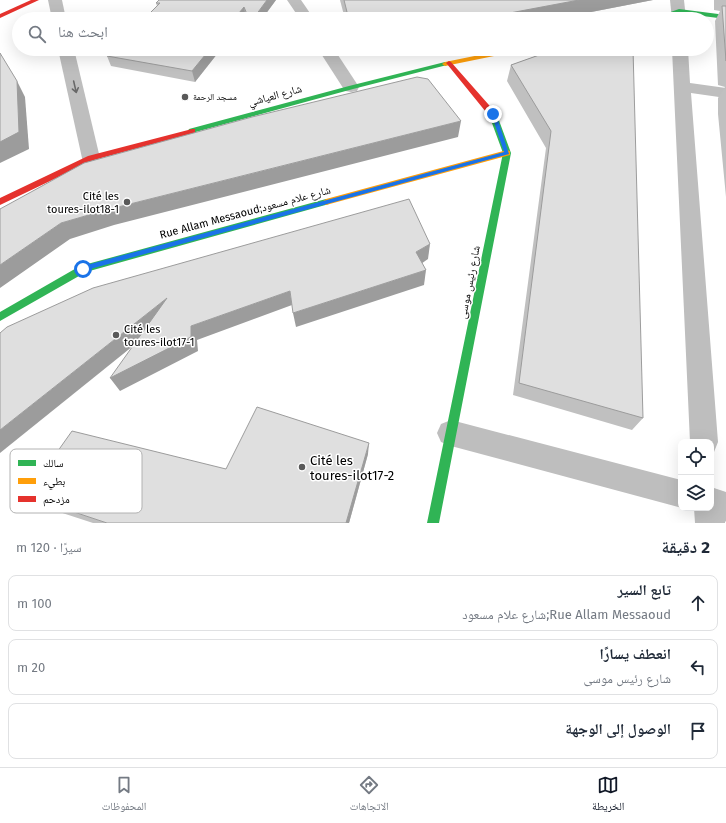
<!DOCTYPE html>
<html lang="ar">
<meta charset="utf-8">
<style>
:root{--surface:#fff;--page:#f6f6f7;--text:#1f2937;--muted:#747a83;--line:#e0e1e3;--accent:#111827}
body{margin:0;font-family:"Fira Sans","Noto Naskh Arabic",sans-serif;background:var(--page);color:var(--text);direction:rtl}
.controls{position:absolute;right:12px;bottom:12px;display:grid;overflow:hidden;border-radius:8px;box-shadow:0 4px 16px #0002}
.controls button{width:36px;height:36px;display:grid;place-items:center;padding:0;border:0;border-bottom:1px solid var(--line);background:var(--surface);color:var(--text);font:20px sans-serif}
.stop{position:absolute;width:12px;height:12px;margin:-9px;border:3px solid #1a73e8;border-radius:50%;background:#fff}
.stop.end{background:#1a73e8;border-color:#fff;box-shadow:0 1px 4px #0008}
.list{margin:0;padding:0;list-style:none}
h2{display:flex;justify-content:space-between;align-items:center;height:52px;margin:0;padding:0 16px;font-size:17px}
h2 small{font-size:13px;font-weight:400;color:var(--muted)}
.list li{display:grid;grid-template-columns:26px 1fr auto;gap:12px;align-items:center;box-sizing:border-box;height:56px;margin:0 8px 8px;padding:0 8px;border:1px solid var(--line);border-radius:8px}
.list b{display:block;font-size:15px;white-space:nowrap}
.list p{margin:0;font-size:13px;white-space:nowrap;color:var(--muted)}
.list em{font-size:13px;font-style:normal;color:var(--muted)}
.icon{flex:none;width:22px;height:22px;fill:none;stroke:currentColor;stroke-width:2;stroke-linecap:round;stroke-linejoin:round}
.map{position:relative;flex:none;width:726px;height:523px;overflow:hidden;direction:ltr}
.search{position:absolute;background:var(--surface);box-shadow:0 4px 16px #0002;left:12px;right:12px;top:12px;height:44px;display:flex;align-items:center;gap:10px;box-sizing:border-box;padding:0 14px;border-radius:22px;color:var(--muted);font-size:15px}
.sheet{height:244px;background:var(--surface)}
nav{display:flex;justify-content:space-around;align-items:center;box-sizing:border-box;height:56px;border-top:1px solid var(--line);background:var(--surface);font-size:11px;color:var(--muted)}
nav a{display:grid;justify-items:center;gap:2px}
nav .on{color:var(--accent)}
.map>svg:first-child{display:block}
</style>
<div class="map">
<svg width="726" height="523" viewBox="0 0 726 523">
<rect width="100%" height="100%" fill="#fff"/>
<g fill="none" stroke-linecap="round" stroke-linejoin="round">
<!-- street -->
<g fill="#bebebe" fill-rule="evenodd">
<path d="M 48,0 L 62,0 L 66,19 L 52,19 Z"/>
<path d="M 287,0 L 301,0 L 314,19 L 300,19 Z"/>
<path d="M 670,0 L 684,0 L 686,19 L 672,19 Z"/>
<path d="M 58,49 L 74,49 L 100,158 L 98,163 L 91,164 L 84,163 L 82,158 Z"/>
<path d="M 318,49 L 334,49 L 359,87 L 357,91 L 351,92 L 345,91 Z"/>
<path d="M 672,49 L 688,49 L 690,83 L 726,88 L 726,98 L 691,93 L 718,442 L 714,452 L 711,453 L 711,442 L 690,442 Z"/>
<path d="M 451,420 L 681,480 L 682,508 L 451,446 L 441,442 L 437,433 L 441,424 Z"/>
<path d="M 711,487 L 726,492 L 726,522 L 725,521 L 725,523 L 695,523 L 694,508 L 711,508 Z"/>
</g>
<!-- fast -->
<g fill="#30b455" fill-rule="evenodd">
<path d="M 679,9 L 726,15 L 726,19 L 679,13 L 660,19 L 651,19 Z"/>
<path d="M 445,62 L 447,63 L 447,65 L 353,89 L 192,133 L 188,131 L 189,129 L 349,86 Z"/>
<path d="M 490,113 L 493,113 L 497,115 L 511,153 L 439,523 L 427,523 L 503,153 L 489,115 Z"/>
<path d="M 326,199 L 329,200 L 330,202 L 329,204 L 86,272 L 0,321 L 0,312 L 80,266 Z"/>
</g>
<!-- slow -->
<g fill="#ff9f0a" fill-rule="evenodd">
<path d="M 509,49 L 522,49 L 519,51 L 445,66 L 442,64 L 445,62 Z"/>
<path d="M 507,150 L 510,151 L 510,155 L 326,205 L 322,202 L 326,199 Z"/>
</g>
<!-- jam -->
<g fill="#e5322d" fill-rule="evenodd">
<path d="M 31,0 L 39,0 L 0,18 L 0,14 Z"/>
<path d="M 449,61 L 451,62 L 496,113 L 496,117 L 490,117 L 447,64 L 446,63 Z"/>
<path d="M 192,129 L 195,129 L 195,133 L 94,160 L 0,205 L 0,198 L 88,156 Z"/>
</g>
</g>
<!-- wall -->
<g fill="#c0c0c0">
<path d="M 276,0 L 262,19 L 246,19 L 246,18 L 244,19 L 144,19 L 157,6 L 156,3 Z"/>
<path d="M 340,0 L 653,0 L 555,19 L 345,19 Z"/>
<path d="M 714,0 L 726,0 L 726,197 L 718,114 L 718,98 L 725,87 L 718,85 L 715,21 L 720,11 L 714,10 Z"/>
<path d="M 114,49 L 221,49 L 195,82 L 111,66 L 107,56 Z"/>
<path d="M 362,49 L 400,49 L 366,55 Z"/>
<path d="M 556,49 L 643,418 L 632,430 L 513,395 L 546,148 L 507,81 L 511,65 Z"/>
<path d="M 368,454 L 349,523 L 93,523 L 41,506 L 26,496 L 226,469 Z"/>
</g>
<!-- shaded-wall -->
<g fill="#9c9c9c">
<path d="M 267,0 L 276,0 L 262,19 L 253,19 Z"/>
<path d="M 579,0 L 653,0 L 555,19 L 478,19 Z"/>
<path d="M 244,7 L 246,18 L 244,19 L 234,19 Z"/>
<path d="M 210,49 L 221,49 L 195,82 L 192,71 Z"/>
<path d="M 366,49 L 400,49 L 366,55 Z"/>
<path d="M 17,81 L 25,97 L 29,149 L 0,163 L 0,142 Z"/>
<path d="M 461,121 L 458,137 L 114,225 L 70,239 L 0,288 L 0,265 L 61,223 L 106,210 Z"/>
<path d="M 430,244 L 428,259 L 415,268 L 416,252 Z"/>
<path d="M 426,270 L 424,285 L 296,327 L 293,313 Z"/>
<path d="M 290,291 L 292,305 L 197,340 L 198,351 L 120,391 L 110,378 L 191,326 Z"/>
<path d="M 167,298 L 174,313 L 0,453 L 0,430 Z"/>
<path d="M 369,443 L 368,454 L 349,523 L 346,523 Z"/>
</g>
<!-- building -->
<g fill="#dfdfdf" stroke="#9c9c9c">
<path d="M 159,0 L 267,0 L 253,19 L 249,19 L 244,7 L 234,19 L 144,19 L 160,3 L 156,3 Z"/>
<path d="M 344,0 L 579,0 L 478,19 L 352,19 L 347,12 Z"/>
<path d="M 722,6 L 726,6 L 726,61 Z"/>
<path d="M 114,49 L 210,49 L 192,71 L 107,56 Z"/>
<path d="M 556,49 L 633,49 L 643,418 L 519,383 L 551,131 L 511,65 Z"/>
<path d="M 0,53 L 17,81 L 19,132 L 0,142 Z"/>
<path d="M 417,77 L 428,79 L 461,121 L 106,210 L 61,223 L 0,265 L 0,209 L 84,163 L 252,117 Z"/>
<path d="M 409,199 L 430,244 L 416,252 L 426,270 L 293,313 L 290,291 L 191,326 L 191,337 L 110,378 L 167,298 L 0,430 L 0,333 L 7,327 L 93,288 Z"/>
<path d="M 257,407 L 369,443 L 346,523 L 107,523 L 26,496 L 72,431 L 226,469 Z"/>
</g>
<!-- one-way arrows -->
<defs><path id="oneway-shaft" d="M-6 0H5M1.5-3L5.5 0L1.5 3" fill="none" stroke-width="1.6" stroke-linecap="round" stroke-linejoin="round"/></defs>
<use stroke="#686868" href="#oneway-shaft" transform="translate(75 87) rotate(77)"/>
<!-- route -->
<path fill="#1a73e8" d="M 491,113 L 496,114 L 509,154 L 83,271 L 80,269 L 83,266 L 504,152 Z"/>
<!-- markers -->
<g fill="#595959" stroke="#fff" stroke-width="1.5">
<circle cx="185" cy="97" r="4"/>
<circle cx="127" cy="202" r="4"/>
<circle cx="116" cy="335" r="4"/>
<circle cx="302" cy="467" r="4"/>
</g>
<g text-anchor="middle" stroke-width="3" stroke-linejoin="round" paint-order="stroke">
<!-- far-poi labels -->
<g font-size="9" fill="#000" stroke="#fff" text-anchor="start">
<text x="193" y="100">مسجد الرحمة</text>
</g>
<!-- street labels -->
<g font-size="11" fill="#000" stroke="#fff">
<text transform="translate(275 95) rotate(-15)" y="4">شارع العياشي</text>
<text transform="translate(245 212) rotate(-15)" y="4">Rue Allam Messaoud;شارع علام مسعود</text>
<text transform="translate(469 282) rotate(-79)" y="4">شارع رئيس موسى</text>
</g>
<!-- poi labels -->
<g font-size="11" fill="#000" stroke="#fff" text-anchor="end">
<text x="119" y="200">Cité les<tspan x="119" dy="13">toures-ilot18-1</tspan></text>
<text x="124" y="333" text-anchor="start">Cité les<tspan x="124" dy="13">toures-ilot17-1</tspan></text>
</g>
<!-- near-poi labels -->
<g font-size="13" fill="#000" stroke="#fff" text-anchor="start">
<text x="310" y="465">Cité les<tspan x="310" dy="15">toures-ilot17-2</tspan></text>
</g>
</g>
<!-- legend -->
<rect x="10" y="449" width="132" height="64" rx="6" fill="#fff" stroke="#b2b2b2" stroke-width="1"/>
<rect x="18" y="460" width="18" height="6" fill="#30b455"/>
<rect x="18" y="478" width="18" height="6" fill="#ff9f0a"/>
<rect x="18" y="496" width="18" height="6" fill="#e5322d"/>
<g font-size="11" fill="#000">
<text x="43" y="467">سالك</text>
<text x="43" y="485">بطيء</text>
<text x="43" y="503">مزدحم</text>
</g>
</svg>
<div class="controls">
<button><svg class="icon" aria-label="locate" viewBox="0 0 24 24"><circle cx="12" cy="12" r="6"/><path d="M12 2v4M12 18v4M2 12h4M18 12h4"/></svg></button>
<button><svg class="icon" aria-label="layers" viewBox="0 0 24 24"><path d="M12 4l9 5-9 5-9-5zM3 14l9 5 9-5"/></svg></button>
</div>
<div class="stop" style="left:83px;top:269px"></div>
<div class="stop end" style="left:493px;top:114px"></div>
<div class="search"><svg class="icon" aria-label="search" viewBox="0 0 24 24"><circle cx="10" cy="10" r="6"/><path d="M15 15l6 6"/></svg>ابحث هنا</div>
</div>
<section class="sheet">
<h2>2 دقيقة<small>سيرًا · 120 m</small></h2>
<ul class="list">
<li><svg class="icon" aria-label="ahead" viewBox="0 0 24 24"><path d="M12 20V5M6 11l6-6 6 6"/></svg><div><b>تابع السير</b><p>Rue Allam Messaoud;شارع علام مسعود</p></div><em>100 m</em></li>
<li><svg class="icon" aria-label="left" viewBox="0 0 24 24"><path d="M17 20v-9H6M10 6l-5 5 5 5"/></svg><div><b>انعطف يسارًا</b><p>شارع رئيس موسى</p></div><em>20 m</em></li>
<li><svg class="icon" aria-label="arrive" viewBox="0 0 24 24"><path d="M6 21V4h12l-3 4 3 4H6"/></svg><div><b>الوصول إلى الوجهة</b></div></li>
</ul>
</section>
<nav>
<a class="on"><svg class="icon" aria-label="map" viewBox="0 0 24 24"><path d="M3 6l6-2 6 2 6-2v14l-6 2-6-2-6 2zM9 4v14M15 6v14"/></svg>الخريطة</a>
<a><svg class="icon" aria-label="directions" viewBox="0 0 24 24"><path d="M12 3l9 9-9 9-9-9zM9 14v-3h6M13 9l2 2-2 2"/></svg>الاتجاهات</a>
<a><svg class="icon" aria-label="saved" viewBox="0 0 24 24"><path d="M7 4h10v16l-5-4-5 4z"/></svg>المحفوظات</a>
</nav>
